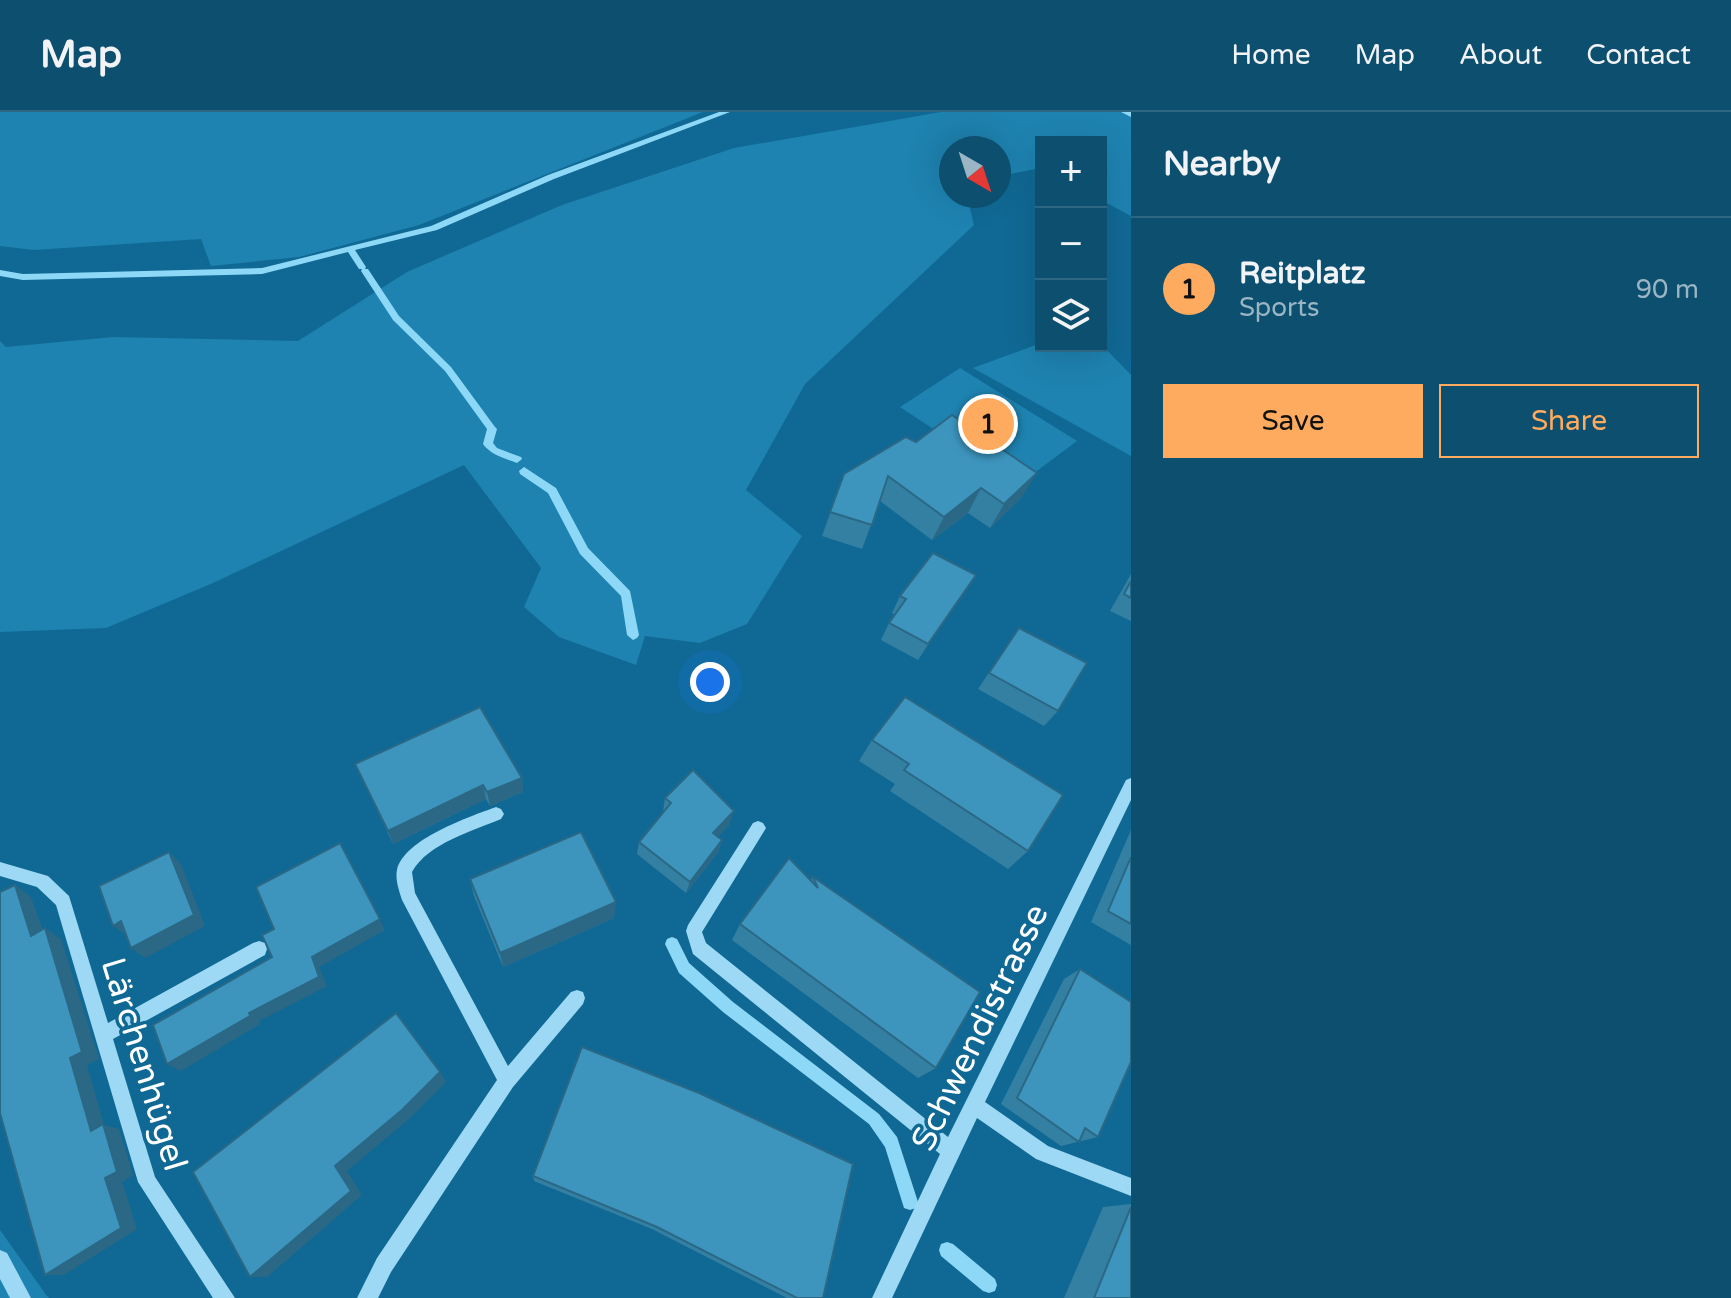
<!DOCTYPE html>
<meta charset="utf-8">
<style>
:root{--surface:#0c4f6f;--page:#155674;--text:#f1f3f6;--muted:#9ab5c3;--line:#2c6682;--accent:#ffab5f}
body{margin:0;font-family:"Varela Round",sans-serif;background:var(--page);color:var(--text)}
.controls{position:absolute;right:24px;top:24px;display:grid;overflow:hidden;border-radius:0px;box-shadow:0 8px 32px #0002}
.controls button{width:72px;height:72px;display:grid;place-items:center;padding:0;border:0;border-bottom:2px solid var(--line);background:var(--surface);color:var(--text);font:40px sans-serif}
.compass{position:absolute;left:939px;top:24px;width:72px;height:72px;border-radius:50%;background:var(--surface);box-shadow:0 8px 32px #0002;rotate:141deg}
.you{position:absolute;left:710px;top:570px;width:28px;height:28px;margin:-20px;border:6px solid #fff;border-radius:50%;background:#1a73e8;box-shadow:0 0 0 12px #1a73e833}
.badge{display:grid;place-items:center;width:52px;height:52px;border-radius:50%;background:var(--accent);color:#111;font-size:26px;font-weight:700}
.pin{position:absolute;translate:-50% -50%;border:4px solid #fff;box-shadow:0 2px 8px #0006}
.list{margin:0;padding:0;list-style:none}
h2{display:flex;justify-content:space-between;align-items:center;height:104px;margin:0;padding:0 32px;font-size:34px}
h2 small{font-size:26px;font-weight:400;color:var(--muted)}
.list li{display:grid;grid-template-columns:52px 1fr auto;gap:24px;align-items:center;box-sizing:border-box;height:144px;padding:0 32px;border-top:2px solid var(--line)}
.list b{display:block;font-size:30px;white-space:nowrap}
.list p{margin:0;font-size:26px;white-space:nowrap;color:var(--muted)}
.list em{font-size:26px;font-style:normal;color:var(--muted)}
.actions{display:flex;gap:16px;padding:24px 32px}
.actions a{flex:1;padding:18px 0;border:2px solid var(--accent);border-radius:0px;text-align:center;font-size:28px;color:var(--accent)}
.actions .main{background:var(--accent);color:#111}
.icon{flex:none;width:44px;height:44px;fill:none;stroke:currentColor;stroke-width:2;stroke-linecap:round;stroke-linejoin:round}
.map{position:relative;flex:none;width:1131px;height:1186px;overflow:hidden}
header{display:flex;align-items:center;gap:48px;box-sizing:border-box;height:112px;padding:0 40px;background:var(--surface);border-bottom:2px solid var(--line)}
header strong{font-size:38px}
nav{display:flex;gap:44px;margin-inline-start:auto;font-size:28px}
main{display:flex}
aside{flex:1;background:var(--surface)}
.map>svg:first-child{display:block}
</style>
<header>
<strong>Map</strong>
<nav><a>Home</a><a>Map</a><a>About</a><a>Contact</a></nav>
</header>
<main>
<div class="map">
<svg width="1131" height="1186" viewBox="0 0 1131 1186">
<rect width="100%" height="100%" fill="#106994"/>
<!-- green -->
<g fill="#1e83b1">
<path d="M 0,0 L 703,0 L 419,113 L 299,145 L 211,154 L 201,127 L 34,138 L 0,134 Z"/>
<path d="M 941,0 L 1131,0 L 1131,104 L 1101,88 L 1101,30 L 1041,30 L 1041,56 L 999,64 L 999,36 L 951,36 L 951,84 L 967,84 L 974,113 L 805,272 L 746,378 L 802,424 L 747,512 L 700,531 L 645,524 L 636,553 L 559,525 L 524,495 L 541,456 L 464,353 L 213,471 L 106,516 L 0,520 L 0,229 L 6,235 L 113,225 L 298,229 L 407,160 L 562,93 L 734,36 Z"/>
<path d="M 1041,231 L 1041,234 L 1101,234 L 1101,232 L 1131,263 L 1131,344 L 973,256 Z"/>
<path d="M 960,256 L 1077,329 L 1018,373 L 900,295 Z"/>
<path d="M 0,1118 L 47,1184 L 49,1186 L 0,1186 Z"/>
</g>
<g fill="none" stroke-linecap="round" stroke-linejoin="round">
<!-- stream -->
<g fill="#8ed8f7" fill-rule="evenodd">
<path d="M 719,0 L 730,0 L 554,67 L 437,118 L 355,138 L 366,155 L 365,157 L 368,157 L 399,204 L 451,255 L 495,315 L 497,317 L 493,331 L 497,336 L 521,345 L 522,347 L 517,351 C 504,346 491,343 483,332 L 487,317 L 445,259 L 393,208 L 361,159 L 362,157 L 359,157 L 348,140 L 262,162 L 23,168 L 0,164 L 0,158 L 23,162 L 262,156 L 431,114 L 548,63 Z"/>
<path d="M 1121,0 L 1131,0 L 1131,5 Z"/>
<path d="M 524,355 L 556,376 L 588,436 L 630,479 L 639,523 L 637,526 L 633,528 L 627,523 L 621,484 L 580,442 L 548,381 L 520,362 L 519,359 Z"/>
<path d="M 672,825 L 677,827 L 689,851 L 733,890 L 879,1002 L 897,1025 L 918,1090 L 916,1096 L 910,1098 L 904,1096 L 885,1035 L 869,1012 L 723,900 L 679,861 L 665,832 L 667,827 Z"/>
<path d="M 947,1130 L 953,1132 L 995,1167 L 997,1173 L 995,1179 L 989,1181 L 983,1179 L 941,1144 L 939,1138 L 941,1132 Z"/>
</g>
<!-- minor -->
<g fill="#9dd9f4" fill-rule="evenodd">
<path d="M 1131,666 L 1131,688 L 985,990 L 1048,1034 L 1131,1066 L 1131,1084 L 1036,1047 L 977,1006 L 892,1186 L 872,1186 L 940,1042 L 693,842 L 686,819 L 688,813 L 753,711 L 758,709 L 763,711 L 766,716 L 763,721 L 702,820 L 706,831 L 948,1025 L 1126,668 Z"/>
<path d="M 496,695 L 501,697 L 504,702 L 501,707 C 473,719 428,731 412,760 L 415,781 L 508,954 L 571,880 L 577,878 L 583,880 L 585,886 L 583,892 L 513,975 L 391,1160 L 378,1186 L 357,1186 L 377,1146 L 497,968 L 402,788 C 399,779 395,767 397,758 C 404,727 469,705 496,695 Z"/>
<path d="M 0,750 L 48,764 L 69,784 L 108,911 L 253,831 L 259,829 L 265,831 L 267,837 L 265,843 L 113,927 L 155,1065 L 235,1186 L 213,1186 L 138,1070 L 56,793 L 37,775 L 0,764 Z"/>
<path d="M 0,1138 L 7,1141 L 31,1186 L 10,1186 L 0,1167 Z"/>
</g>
</g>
<!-- wall -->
<g fill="#3480a3">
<path d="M 906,325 L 1022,385 L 990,416 L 968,401 L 932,428 L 880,389 L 862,437 L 822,424 L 844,362 Z"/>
<path d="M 1131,462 L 1131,509 L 1110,499 Z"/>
<path d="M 965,480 L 918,548 L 881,528 L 889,511 L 895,503 L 892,501 L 900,484 Z"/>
<path d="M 1019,516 L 1058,599 L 1044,614 L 978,577 Z"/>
<path d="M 872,628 L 1063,683 L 1028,739 L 1008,757 L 890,679 L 895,672 L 859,649 Z"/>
<path d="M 355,652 L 522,666 L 523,680 L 490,694 L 486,687 L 393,732 Z"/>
<path d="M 665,686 L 729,713 L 718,724 L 722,728 L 718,740 L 686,781 L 637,742 L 639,730 L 663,700 Z"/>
<path d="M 1131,718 L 1131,833 L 1091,810 Z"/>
<path d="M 813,765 L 936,956 L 918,966 L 732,828 L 740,812 L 810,769 Z"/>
<path d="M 470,767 L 614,806 L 503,855 L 474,784 Z"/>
<path d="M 1080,857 L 1098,1025 L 1061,1034 L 1001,992 L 1064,867 Z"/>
<path d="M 582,935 L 823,1186 L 787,1186 L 652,1117 L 534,1069 L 533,1064 Z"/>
<path d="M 1131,1092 L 1131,1186 L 1064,1186 L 1103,1095 Z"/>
</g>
<!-- shaded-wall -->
<g fill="#2b6885">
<path d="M 1037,361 L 1022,385 L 990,416 L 1004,392 Z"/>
<path d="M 981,376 L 968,401 L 932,428 L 944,405 Z"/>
<path d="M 976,463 L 965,480 L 918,548 L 928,532 Z"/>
<path d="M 522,666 L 523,680 L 490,694 L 487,680 Z"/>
<path d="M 483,673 L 486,687 L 393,732 L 388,719 Z"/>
<path d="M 734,699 L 729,713 L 709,734 L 713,721 Z"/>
<path d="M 722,728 L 718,740 L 686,781 L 690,770 Z"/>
<path d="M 340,731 L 385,818 L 319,855 L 327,874 L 259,909 L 260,912 L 181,959 L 167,952 L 249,901 L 312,845 Z"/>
<path d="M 169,740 L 181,752 L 205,814 L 145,846 L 131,836 Z"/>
<path d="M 15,773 L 31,785 L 48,834 L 31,824 Z"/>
<path d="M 616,790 L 614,806 L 503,855 L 500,841 Z"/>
<path d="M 121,809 L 127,824 L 113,814 Z"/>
<path d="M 45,816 L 61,827 L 99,947 L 87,953 L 104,1013 L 119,1017 L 133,1063 L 122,1070 L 137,1117 L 64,1163 L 45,1163 L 91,1019 L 70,946 Z"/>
<path d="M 440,960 L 446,970 L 410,1006 L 347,1059 L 362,1083 L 267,1165 L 250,1165 L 335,1054 Z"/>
</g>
<!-- building -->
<g fill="#3d95be" stroke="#2b6885" stroke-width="2">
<path d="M 952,303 L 1037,361 L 1004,392 L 981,376 L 944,405 L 888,364 L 872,413 L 830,400 L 844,362 L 906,325 L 916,330 Z"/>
<path d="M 933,441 L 976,463 L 928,532 L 889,511 L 906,487 L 900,484 Z"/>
<path d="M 1131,469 L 1131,486 L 1124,482 Z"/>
<path d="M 1019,516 L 1087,551 L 1058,599 L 989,561 Z"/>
<path d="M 905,585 L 1063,683 L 1028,739 L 904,658 L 909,652 L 872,628 Z"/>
<path d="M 480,595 L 522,666 L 487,680 L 483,673 L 388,719 L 355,652 Z"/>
<path d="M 693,658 L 734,699 L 713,721 L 722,728 L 690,770 L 639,730 L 671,691 L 665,686 Z"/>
<path d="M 581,720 L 616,790 L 500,841 L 470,767 Z"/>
<path d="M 340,731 L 380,807 L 312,845 L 319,865 L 249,901 L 250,904 L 167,952 L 153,913 L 272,845 L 262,823 L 274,817 L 256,775 Z"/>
<path d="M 169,740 L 194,803 L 131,836 L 121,809 L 113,814 L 99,774 Z"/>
<path d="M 1131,745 L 1131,812 L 1108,799 Z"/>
<path d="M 789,746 L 818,776 L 813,765 L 980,880 L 936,956 L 740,812 Z"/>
<path d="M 15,773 L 31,824 L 45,816 L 82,940 L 70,946 L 91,1019 L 103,1012 L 117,1060 L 105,1066 L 121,1116 L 45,1163 L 0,1001 L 0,780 Z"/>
<path d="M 1080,857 L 1131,890 L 1131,950 L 1098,1025 L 1085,1016 L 1079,1030 L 1017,986 Z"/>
<path d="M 396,901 L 440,960 L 402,998 L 335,1054 L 351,1079 L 250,1165 L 193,1060 Z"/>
<path d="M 582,935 L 699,981 L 853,1052 L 823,1186 L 797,1186 L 657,1115 L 533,1064 Z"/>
<path d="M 1131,1095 L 1131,1186 L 1094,1186 Z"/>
</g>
<g text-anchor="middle" stroke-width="7" stroke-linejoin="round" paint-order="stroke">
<!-- near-street labels -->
<g font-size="34" fill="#fff" stroke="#106994">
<text transform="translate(979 915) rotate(-64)" y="12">Schwendistrasse</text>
<text transform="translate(145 952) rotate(73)" y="12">Lärchenhügel</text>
</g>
</g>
</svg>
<div class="controls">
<button>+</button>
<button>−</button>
<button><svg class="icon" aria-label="layers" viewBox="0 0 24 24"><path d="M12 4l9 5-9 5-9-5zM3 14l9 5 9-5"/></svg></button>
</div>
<svg class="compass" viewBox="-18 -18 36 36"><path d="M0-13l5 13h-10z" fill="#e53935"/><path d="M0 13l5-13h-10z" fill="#9ab5c3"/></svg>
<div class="you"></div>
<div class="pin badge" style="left:988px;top:312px">1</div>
</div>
<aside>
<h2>Nearby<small></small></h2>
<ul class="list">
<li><span class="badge">1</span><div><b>Reitplatz</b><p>Sports</p></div><em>90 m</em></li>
</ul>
<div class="actions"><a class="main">Save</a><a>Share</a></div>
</aside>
</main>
